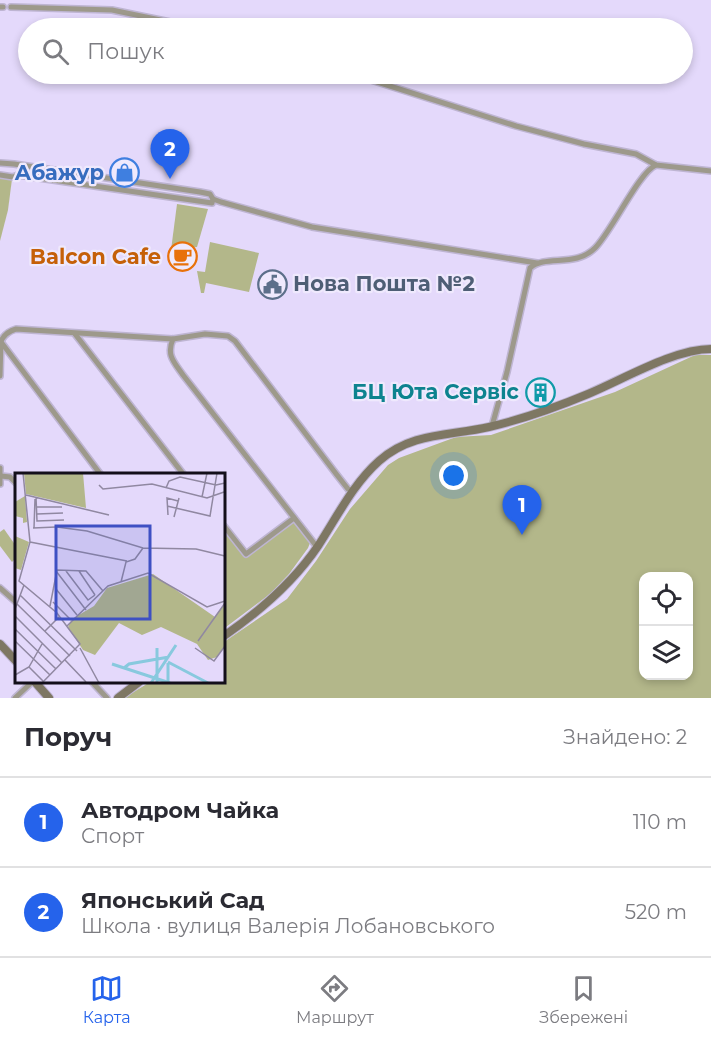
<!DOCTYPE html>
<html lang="uk">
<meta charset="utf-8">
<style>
:root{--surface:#fff;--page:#f7f7f7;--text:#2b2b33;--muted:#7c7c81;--line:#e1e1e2;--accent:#2563eb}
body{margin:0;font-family:Montserrat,sans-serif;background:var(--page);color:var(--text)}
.controls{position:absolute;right:18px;bottom:18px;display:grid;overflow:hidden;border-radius:12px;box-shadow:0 3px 9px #0003}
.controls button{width:54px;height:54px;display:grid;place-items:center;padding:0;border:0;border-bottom:2px solid var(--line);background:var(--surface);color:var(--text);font:30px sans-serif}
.you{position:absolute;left:454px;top:476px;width:21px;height:21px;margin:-15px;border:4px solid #fff;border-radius:50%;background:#1a73e8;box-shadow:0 0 0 9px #1a73e833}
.badge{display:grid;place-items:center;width:39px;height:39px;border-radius:50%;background:var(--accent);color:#fff;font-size:20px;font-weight:700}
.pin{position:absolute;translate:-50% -50px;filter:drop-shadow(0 2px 3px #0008)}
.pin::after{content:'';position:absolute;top:32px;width:21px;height:18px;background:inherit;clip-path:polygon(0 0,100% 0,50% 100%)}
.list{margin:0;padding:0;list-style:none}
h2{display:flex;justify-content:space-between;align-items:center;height:78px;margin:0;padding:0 24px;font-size:26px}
h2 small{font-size:20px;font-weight:400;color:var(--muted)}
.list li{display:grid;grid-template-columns:39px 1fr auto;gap:18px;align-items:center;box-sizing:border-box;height:90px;padding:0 24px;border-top:2px solid var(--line)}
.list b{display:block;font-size:22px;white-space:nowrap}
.list p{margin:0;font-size:20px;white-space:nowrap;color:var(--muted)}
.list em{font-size:20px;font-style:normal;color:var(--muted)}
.icon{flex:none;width:33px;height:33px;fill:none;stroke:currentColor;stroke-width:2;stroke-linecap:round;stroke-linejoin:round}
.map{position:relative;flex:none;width:711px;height:698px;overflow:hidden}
.search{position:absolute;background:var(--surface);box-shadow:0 3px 9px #0003;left:18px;right:18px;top:18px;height:66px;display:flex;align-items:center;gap:15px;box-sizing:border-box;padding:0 21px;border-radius:33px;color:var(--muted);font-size:22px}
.sheet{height:258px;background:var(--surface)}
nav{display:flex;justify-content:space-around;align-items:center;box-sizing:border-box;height:84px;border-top:2px solid var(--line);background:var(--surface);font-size:16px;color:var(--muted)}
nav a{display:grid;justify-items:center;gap:3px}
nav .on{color:var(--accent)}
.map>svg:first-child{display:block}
</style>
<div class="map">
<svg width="711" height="698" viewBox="0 0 711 698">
<rect width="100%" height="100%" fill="#e4d9fb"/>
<!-- green -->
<g fill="#b3b78a" fill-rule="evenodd">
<path d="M 0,177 L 12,179 L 8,210 L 0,241 Z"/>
<path d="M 177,204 L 208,209 L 197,247 L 171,250 Z"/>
<path d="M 210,242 L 259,253 L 249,292 L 206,283 L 204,293 L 201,293 L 197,271 L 205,272 Z"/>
<path d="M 695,355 L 711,355 L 711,698 L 124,698 L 150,682 L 224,682 L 224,642 L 287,599 L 316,561 L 350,509 L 388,465 L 399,458 L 456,437 L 491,435 L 615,392 ZM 644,576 L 688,576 L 688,676 L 644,676 Z"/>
<path d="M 291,523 L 296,523 L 310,543 L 308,548 L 289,574 L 270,594 L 226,627 L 224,626 L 224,530 L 246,557 Z"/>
<path d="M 4,529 L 16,546 L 16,558 L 12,562 L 0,546 L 0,532 Z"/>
</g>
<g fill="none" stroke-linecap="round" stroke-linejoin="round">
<defs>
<g id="street">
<path d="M 0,7 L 3,7"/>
<path d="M 11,7 L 112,10 L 199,28"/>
<path d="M 352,74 L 516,126 L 584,144 L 636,154 L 656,165 L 711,171"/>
<path d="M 0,163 L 14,164 L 200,192 L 210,194 L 213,199 L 221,202 L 312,227 L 537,263"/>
<path d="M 0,175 L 13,177 L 18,175 L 212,203 L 213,199"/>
<path d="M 75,334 L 184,475"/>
<path d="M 173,339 C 166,355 174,362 183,375 L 317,547"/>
<path d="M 1,342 L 101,475"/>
<path d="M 0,376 L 1,341 C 4,335 9,331 16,329 L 173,339 L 205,334 L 228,336 L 235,341 L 337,475 L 348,489 L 353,491"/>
<path d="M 492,426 L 507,372 L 530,268 C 546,254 575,268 595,248 C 612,231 639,172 656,165"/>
<path d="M 0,468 L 0,484"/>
<path d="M 1,476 L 10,477 L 16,483"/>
<path d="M 224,526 L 246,554 L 294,518"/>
<path d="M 0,588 L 16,602"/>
<path d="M 92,682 L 107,698"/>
<path d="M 15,698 L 32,682"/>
</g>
<g id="secondary">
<path d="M 224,636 C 260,611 293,583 318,546 C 337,517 353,484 379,461 C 411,432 450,436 489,427 C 523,419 557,407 588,394 C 624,379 674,349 711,349"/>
<path d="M 0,644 L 16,661"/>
<path d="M 35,682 L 49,698"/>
<path d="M 118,698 L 139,682"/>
</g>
</defs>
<!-- street casing -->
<use href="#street" stroke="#beb5d2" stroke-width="8"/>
<!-- secondary casing -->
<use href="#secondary" stroke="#beb5d2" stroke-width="10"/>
<!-- street -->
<use href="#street" stroke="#9d998b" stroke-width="5"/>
<!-- secondary -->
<use href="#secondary" stroke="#7e7763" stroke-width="8"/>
</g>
<!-- icons -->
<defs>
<symbol id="shop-ring" viewBox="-11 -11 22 22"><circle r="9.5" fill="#efe9fd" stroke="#3f7fe0" stroke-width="1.5"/><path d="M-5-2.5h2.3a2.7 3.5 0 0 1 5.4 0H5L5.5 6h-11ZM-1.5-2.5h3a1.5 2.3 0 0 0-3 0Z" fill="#3f7fe0"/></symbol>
<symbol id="cafe-ring" viewBox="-11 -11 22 22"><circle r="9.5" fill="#efe9fd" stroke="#e8710a" stroke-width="1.5"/><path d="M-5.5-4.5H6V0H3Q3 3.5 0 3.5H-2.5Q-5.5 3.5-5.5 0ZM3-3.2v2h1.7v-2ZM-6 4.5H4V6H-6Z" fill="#e8710a"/></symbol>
<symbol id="civic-ring" viewBox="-11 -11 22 22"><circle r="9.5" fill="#efe9fd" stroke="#5c6f8a" stroke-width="1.5"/><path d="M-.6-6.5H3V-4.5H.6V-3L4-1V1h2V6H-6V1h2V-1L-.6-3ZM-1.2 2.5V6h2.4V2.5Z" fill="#5c6f8a"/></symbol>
<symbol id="building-ring" viewBox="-11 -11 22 22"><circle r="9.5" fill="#efe9fd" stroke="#0f9aa8" stroke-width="1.5"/><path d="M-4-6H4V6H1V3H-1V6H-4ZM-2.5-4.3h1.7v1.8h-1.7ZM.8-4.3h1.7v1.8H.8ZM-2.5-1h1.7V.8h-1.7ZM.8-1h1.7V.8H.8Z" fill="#0f9aa8"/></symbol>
</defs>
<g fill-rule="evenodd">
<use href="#shop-ring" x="108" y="156" width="33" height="33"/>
<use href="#cafe-ring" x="166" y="240" width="33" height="33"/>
<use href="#civic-ring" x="256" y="268" width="33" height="33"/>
<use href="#building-ring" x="524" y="376" width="33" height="33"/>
</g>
<g text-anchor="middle" stroke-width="4.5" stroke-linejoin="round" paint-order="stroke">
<!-- shop labels -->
<g font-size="21" font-weight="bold" fill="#366cbe" stroke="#efe9fd" text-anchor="end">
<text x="104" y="180">Абажур</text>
</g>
<!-- food labels -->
<g font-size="21" font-weight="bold" fill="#c56008" stroke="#efe9fd" text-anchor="end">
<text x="161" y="264">Balcon Cafe</text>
</g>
<!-- service labels -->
<g font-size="21" font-weight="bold" fill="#4e5e75" stroke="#efe9fd" text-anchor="start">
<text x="293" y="291">Нова Пошта №2</text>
</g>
<!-- culture labels -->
<g font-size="21" font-weight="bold" fill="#0d838f" stroke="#efe9fd" text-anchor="end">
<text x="519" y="399">БЦ Юта Сервіс</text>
</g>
</g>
<!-- overview -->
<g transform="translate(15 473)">
<rect width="210" height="210" fill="#e4d9fb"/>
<path d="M 9,0 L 68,0 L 71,35 L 11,21 ZM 10,23 L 12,49 L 8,50 L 8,45 L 0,43 L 0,29 ZM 0,63 L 14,69 L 6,97 L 0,95 ZM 138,101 L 200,144 L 210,130 L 210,173 L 202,184 L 193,187 L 182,171 L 146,154 L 127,162 L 104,150 L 80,182 L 68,177 L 53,154 L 57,146 L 79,133 L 92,115 Z" fill="#b3b78a"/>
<path fill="none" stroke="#88c9de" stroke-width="3" d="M 142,175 L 142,210M 153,189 L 193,210M 153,190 L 153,210M 97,191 L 155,210M 109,195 L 114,191 L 154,184M 136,210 L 161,172"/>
<path fill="none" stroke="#9088a1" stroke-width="1.5" d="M 8,0 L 15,69 L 4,108 L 42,140 L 65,171 L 27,210M 84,12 L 88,16 L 137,11 L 192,25 L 209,19M 151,15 L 154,8 L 165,4 L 201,12 L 210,10M 11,22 L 94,42M 21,24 L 22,48 L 49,47M 187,24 L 192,0M 152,33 L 195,43 L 202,0M 22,34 L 47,34M 22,41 L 48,40M 153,42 L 152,25 L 163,28M 159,44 L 164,25M 42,54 L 72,58 L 128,75 L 181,76 L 210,83M 18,55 L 41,54M 19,55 L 20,26M 15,69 L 112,88M 41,98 L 71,137M 51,98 L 73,127 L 80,122M 64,98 L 80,122M 106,109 L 111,89 L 120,86 L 128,75M 41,116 L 62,142M 5,122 L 62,178M 38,129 L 56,147M 2,131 L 55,183M 35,133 L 42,97 L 71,98 L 88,118M 0,136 L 9,112M 0,143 L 47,190M 52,153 L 93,113 L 133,100 L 192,134 L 210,128M 0,156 L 41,196M 30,158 L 45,143M 0,168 L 35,202M 183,168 L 210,130M 65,175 L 84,210M 180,175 L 199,188 L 210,173M 50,187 L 71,209M 14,194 L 28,208M 0,202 L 14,194 L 27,171"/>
<path fill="#3e50c3" fill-opacity="0.15" stroke="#3e50c3" stroke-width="3" d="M 41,53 L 135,53 L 135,146 L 41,146 Z"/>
<rect width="210" height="210" fill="none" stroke="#130f1a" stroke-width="3"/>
</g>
</svg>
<div class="controls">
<button><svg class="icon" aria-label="locate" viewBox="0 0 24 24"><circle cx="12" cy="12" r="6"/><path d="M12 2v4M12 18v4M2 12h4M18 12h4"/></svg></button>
<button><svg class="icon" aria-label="layers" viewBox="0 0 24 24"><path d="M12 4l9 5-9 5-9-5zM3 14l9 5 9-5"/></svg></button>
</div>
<div class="you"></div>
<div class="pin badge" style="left:522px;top:535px">1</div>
<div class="pin badge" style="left:170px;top:179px">2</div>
<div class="search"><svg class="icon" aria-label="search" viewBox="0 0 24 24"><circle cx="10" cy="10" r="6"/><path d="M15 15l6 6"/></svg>Пошук</div>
</div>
<section class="sheet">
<h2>Поруч<small>Знайдено: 2</small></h2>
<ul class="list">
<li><span class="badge">1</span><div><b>Автодром Чайка</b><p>Спорт</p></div><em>110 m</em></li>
<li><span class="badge">2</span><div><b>Японський Сад</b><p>Школа · вулиця Валерія Лобановського</p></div><em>520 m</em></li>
</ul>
</section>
<nav>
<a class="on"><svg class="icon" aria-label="map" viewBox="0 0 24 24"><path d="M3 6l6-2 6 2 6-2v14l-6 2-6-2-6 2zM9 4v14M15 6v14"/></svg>Карта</a>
<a><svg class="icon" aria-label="directions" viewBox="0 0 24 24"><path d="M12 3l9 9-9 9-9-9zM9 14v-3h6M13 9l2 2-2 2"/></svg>Маршрут</a>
<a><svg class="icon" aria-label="saved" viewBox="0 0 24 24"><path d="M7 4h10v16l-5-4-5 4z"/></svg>Збережені</a>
</nav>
